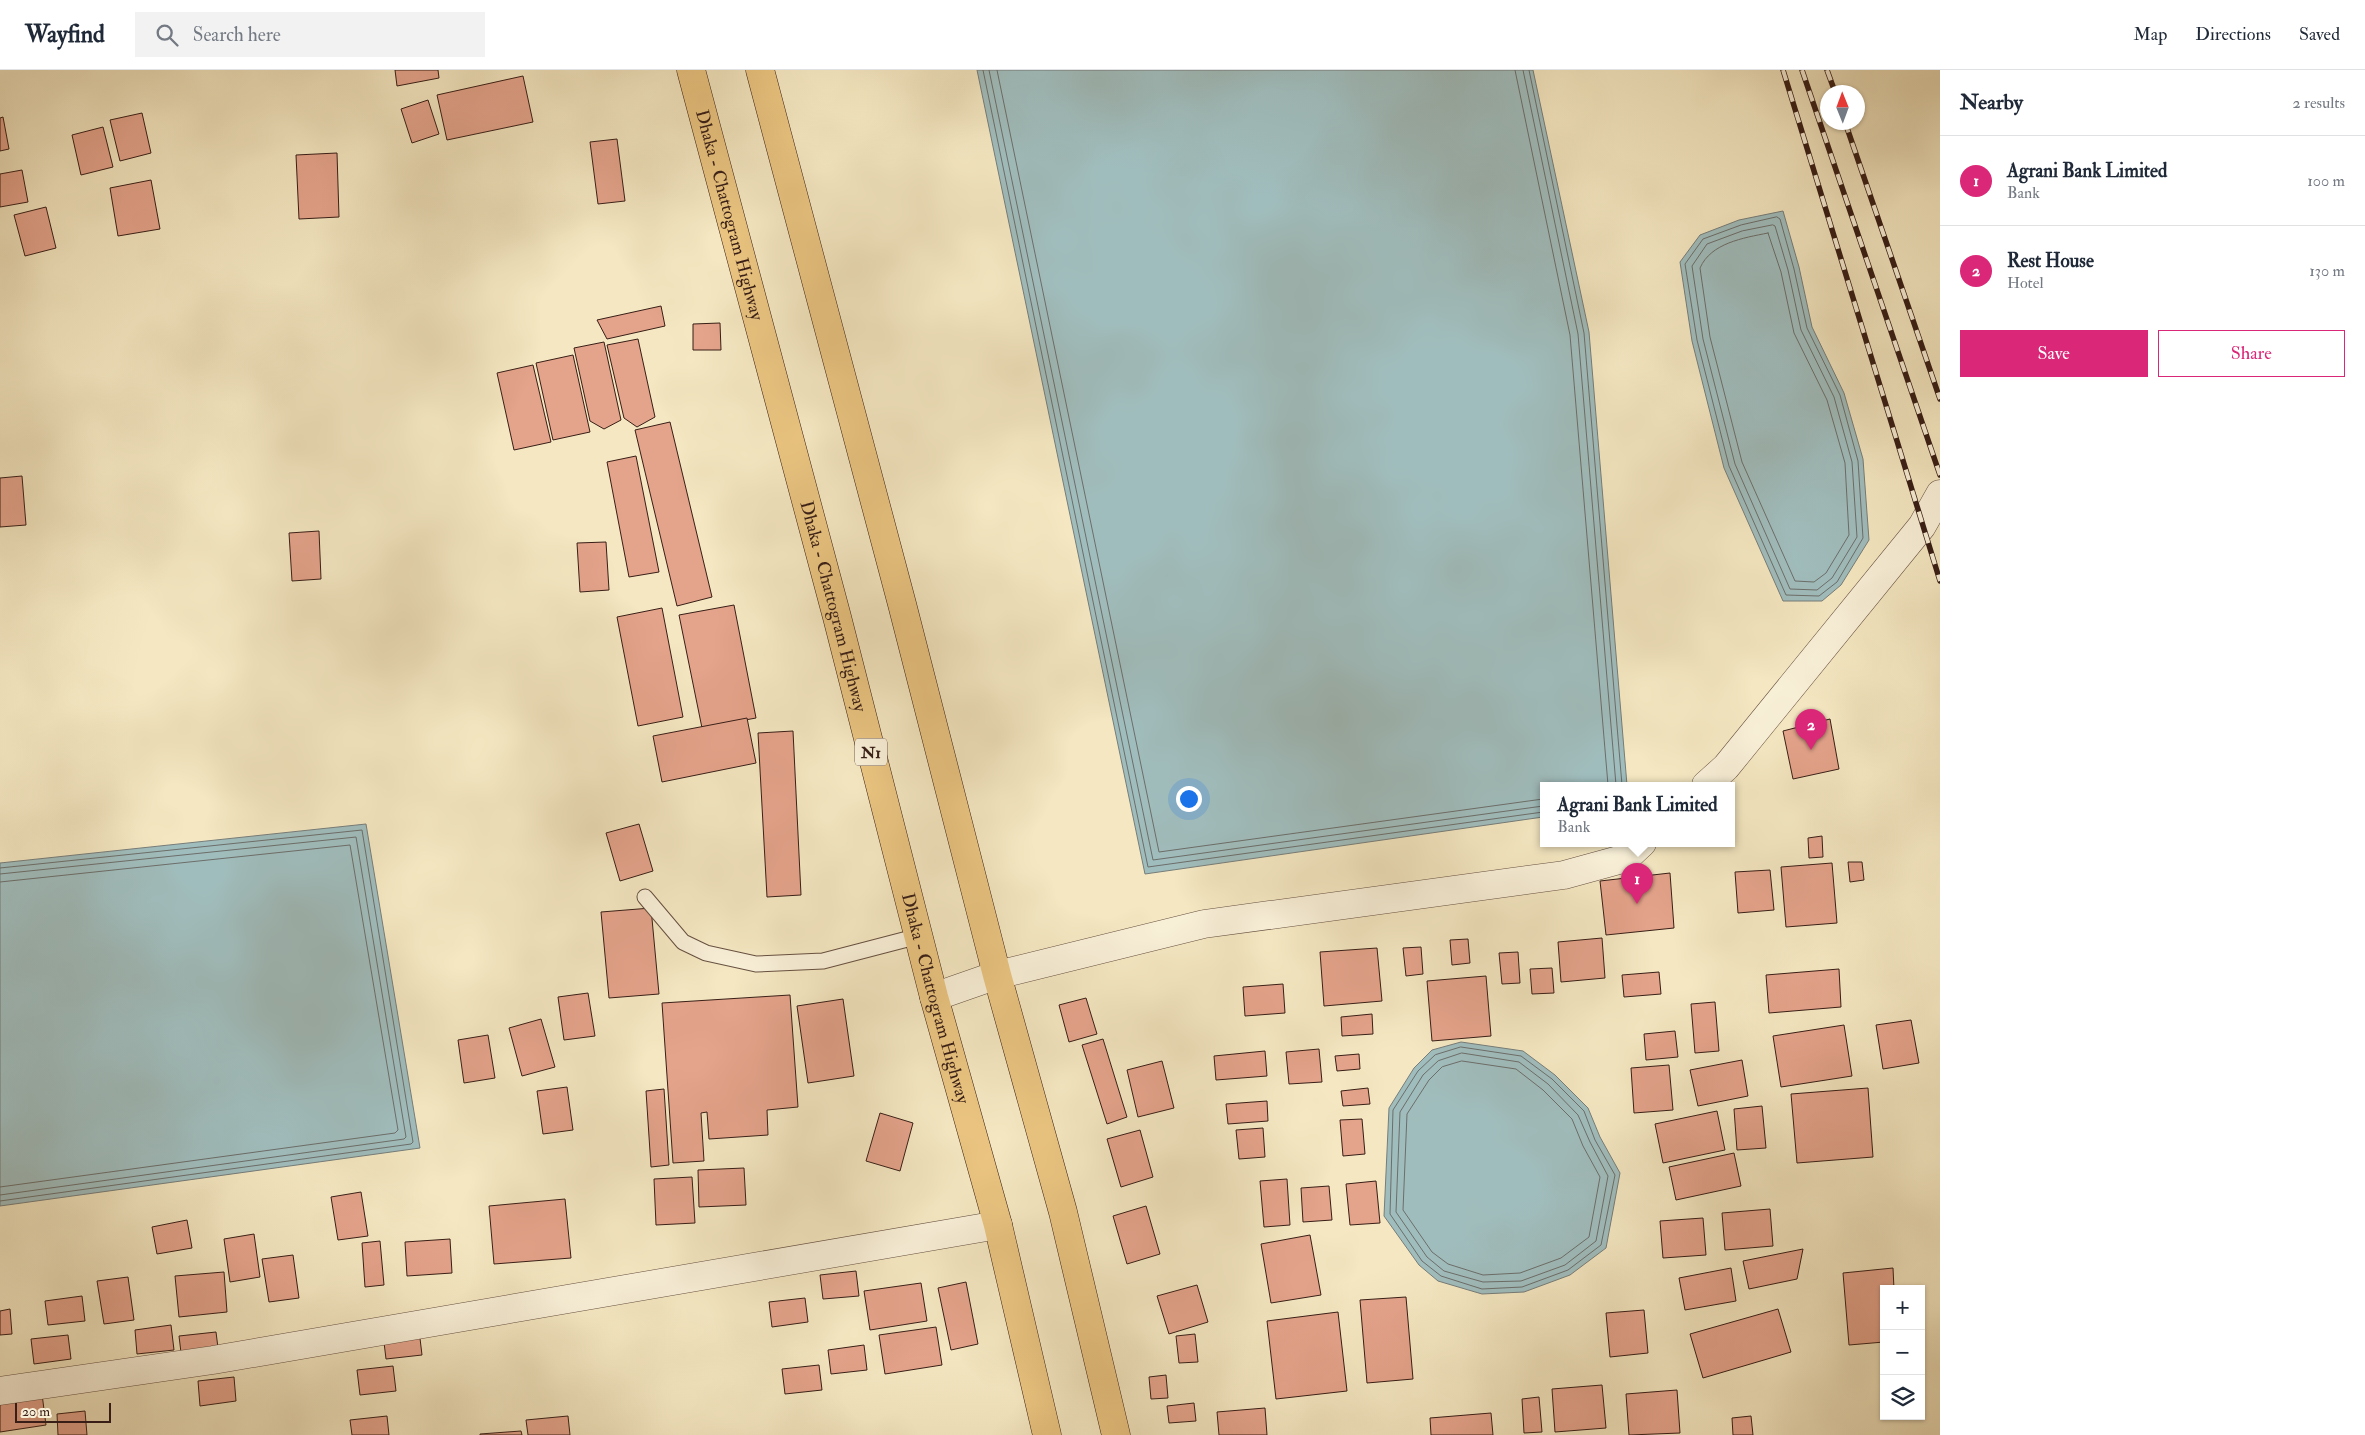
<!DOCTYPE html>
<meta charset="utf-8">
<style>
:root{--surface:#fff;--page:#f2f2f3;--text:#1f2937;--muted:#747a83;--line:#e0e1e3;--accent:#db2777}
body{margin:0;font-family:"IM FELL Double Pica",serif;background:var(--page);color:var(--text)}
.controls{position:absolute;right:15px;bottom:15px;display:grid;overflow:hidden;border-radius:0px;box-shadow:0 1px 4px #0004}
.controls button{width:45px;height:45px;display:grid;place-items:center;padding:0;border:0;border-bottom:1px solid var(--line);background:var(--surface);color:var(--text);font:25px sans-serif}
.compass{position:absolute;left:1820px;top:15px;width:45px;height:45px;border-radius:50%;background:var(--surface);box-shadow:0 1px 4px #0004;rotate:359deg}
.scale{position:absolute;left:15px;bottom:12px;width:96px;box-sizing:border-box;padding-left:5px;border:2px solid #381e16;border-top:0;font-size:14px;line-height:18px;white-space:nowrap;color:#381e16;-webkit-text-stroke:4px #f8efd7;paint-order:stroke}
.you{position:absolute;left:1188px;top:728px;width:18px;height:18px;margin:-12px;border:4px solid #fff;border-radius:50%;background:#1a73e8;box-shadow:0 0 0 8px #1a73e833}
.badge{display:grid;place-items:center;width:32px;height:32px;border-radius:50%;background:var(--accent);color:#fff;font-size:16px;font-weight:700}
.pin{position:absolute;translate:-50% -41px;filter:drop-shadow(0 1px 2px #0008)}
.pin::after{content:'';position:absolute;top:26px;width:18px;height:15px;background:inherit;clip-path:polygon(0 0,100% 0,50% 100%)}
.popup{position:absolute;left:1540px;top:712px;width:195px;height:65px;box-sizing:border-box;display:grid;place-content:center;border-radius:0px;background:var(--surface);filter:drop-shadow(0 1px 4px #0005);font-size:16px;white-space:nowrap;color:var(--muted)}
.popup b{font-size:19px;color:var(--text)}
.popup::after{content:'';position:absolute;left:50%;top:100%;margin-left:-10px;border:10px solid transparent;border-top-color:var(--surface)}
.list{margin:0;padding:0;list-style:none}
h2{display:flex;justify-content:space-between;align-items:center;height:65px;margin:0;padding:0 20px;font-size:21px}
h2 small{font-size:16px;font-weight:400;color:var(--muted)}
.list li{display:grid;grid-template-columns:32px 1fr auto;gap:15px;align-items:center;box-sizing:border-box;height:90px;padding:0 20px;border-top:1px solid var(--line)}
.list b{display:block;font-size:19px;white-space:nowrap}
.list p{margin:0;font-size:16px;white-space:nowrap;color:var(--muted)}
.list em{font-size:16px;font-style:normal;color:var(--muted)}
.actions{display:flex;gap:10px;padding:15px 20px}
.actions a{flex:1;padding:11px 0;border:1px solid var(--accent);border-radius:0px;text-align:center;font-size:18px;color:var(--accent)}
.actions .main{background:var(--accent);color:#fff}
.icon{flex:none;width:28px;height:28px;fill:none;stroke:currentColor;stroke-width:2;stroke-linecap:round;stroke-linejoin:round}
.map{position:relative;flex:none;width:1940px;height:1365px;overflow:hidden}
header{display:flex;align-items:center;gap:30px;box-sizing:border-box;height:70px;padding:0 25px;background:var(--surface);border-bottom:1px solid var(--line)}
header strong{font-size:24px}
nav{display:flex;gap:28px;margin-inline-start:auto;font-size:18px}
.search{width:350px;height:45px;background:var(--page);display:flex;align-items:center;gap:12px;box-sizing:border-box;padding:0 18px;border-radius:0px;color:var(--muted);font-size:19px}
main{display:flex}
aside{flex:1;background:var(--surface)}
.map>svg:first-child{display:block}
</style>
<header>
<strong>Wayfind</strong>
<div class="search"><svg class="icon" aria-label="search" viewBox="0 0 24 24"><circle cx="10" cy="10" r="6"/><path d="M15 15l6 6"/></svg>Search here</div>
<nav><a>Map</a><a>Directions</a><a>Saved</a></nav>
</header>
<main>
<div class="map">
<svg width="1940" height="1365" viewBox="0 0 1940 1365">
<rect width="100%" height="100%" fill="#f4e7c1"/>
<filter id="stains"><feTurbulence type="fractalNoise" baseFrequency=".004" numOctaves="4"/><feColorMatrix values="0 0 0 0 .2 0 0 0 0 .09 0 0 0 0 .02 0 0 0 .5 -.17"/></filter>
<radialGradient id="worn" r=".72"><stop offset=".6" stop-color="#630" stop-opacity="0"/><stop offset="1" stop-color="#630" stop-opacity=".3"/></radialGradient>
<!-- water -->
<g fill="#a0bdbd" stroke="#767d7a">
<path d="M 977,0 L 1533,0 L 1589,262 L 1627,715 L 1543,715 L 1543,747 L 1145,804 Z"/>
<path d="M 1783,141 L 1799,197 L 1812,257 L 1844,323 L 1863,389 L 1869,470 L 1841,515 L 1822,531 L 1783,531 L 1724,398 L 1692,271 L 1680,192 L 1700,165 L 1739,150 Z"/>
<path d="M 366,754 L 420,1078 L 0,1136 L 0,793 Z"/>
<path d="M 1461,972 L 1523,981 L 1555,1005 L 1588,1038 L 1600,1067 L 1620,1103 L 1606,1178 L 1570,1205 L 1524,1222 L 1482,1224 L 1438,1211 L 1419,1195 L 1384,1146 L 1389,1038 L 1414,998 L 1432,980 Z"/>
</g>
<g fill="none" stroke-linecap="round" stroke-linejoin="round">
<!-- shore -->
<g stroke="#6c6e6a" stroke-width="1">
<path d="M 983,0 L 1148,797 L 1543,742"/>
<path d="M 989,0 L 1153,790 L 1543,736"/>
<path d="M 997,0 L 1159,782 L 1543,729"/>
<path d="M 1515,0 L 1570,265 L 1608,715"/>
<path d="M 1523,0 L 1578,264 L 1616,715"/>
<path d="M 1529,0 L 1584,263 L 1622,715"/>
<path d="M 1777,147 L 1780,149 L 1794,199 L 1807,258 L 1840,325 L 1858,391 L 1863,468 L 1837,512 L 1819,526 L 1786,525 L 1729,396 L 1697,270 L 1685,194 L 1703,169 L 1741,155 Z"/>
<path d="M 1773,155 L 1775,156 L 1788,200 L 1801,260 L 1834,327 L 1852,392 L 1857,467 L 1832,508 L 1817,520 L 1790,519 L 1735,394 L 1703,269 L 1692,196 L 1707,174 L 1742,161 Z"/>
<path d="M 1768,163 L 1781,202 L 1794,263 L 1827,330 L 1845,393 L 1849,465 L 1826,503 L 1814,512 L 1795,511 L 1742,392 L 1710,267 L 1700,198 C 1711,173 1743,168 1768,163 Z"/>
<path d="M 0,798 L 362,760 L 413,1072 L 411,1074 L 0,1131"/>
<path d="M 0,804 L 356,767 L 406,1067 L 404,1069 L 0,1125"/>
<path d="M 0,812 L 350,775 L 398,1060 L 395,1063 L 0,1117"/>
<path d="M 1461,977 L 1521,986 L 1552,1009 L 1584,1041 L 1595,1070 L 1615,1105 L 1601,1175 L 1568,1200 L 1522,1217 L 1482,1219 L 1441,1206 L 1422,1191 L 1390,1144 L 1393,1040 L 1418,1001 L 1435,985 Z"/>
<path d="M 1462,983 L 1519,992 L 1548,1014 L 1578,1045 L 1590,1072 L 1608,1106 L 1596,1171 L 1565,1195 L 1521,1211 L 1483,1212 L 1444,1201 L 1427,1187 L 1396,1142 L 1400,1042 L 1423,1005 L 1438,991 Z"/>
<path d="M 1462,991 L 1516,999 L 1543,1020 L 1572,1049 L 1583,1076 L 1600,1107 L 1589,1167 L 1561,1188 L 1520,1203 L 1483,1205 L 1448,1194 L 1432,1182 L 1403,1140 L 1407,1044 L 1429,1010 L 1442,997 Z"/>
</g>
</g>
<!-- building -->
<g fill="#e4a38b" stroke="#381e16">
<path d="M 395,0 L 438,0 L 439,8 L 397,16 Z"/>
<path d="M 523,6 L 533,52 L 447,70 L 437,25 Z"/>
<path d="M 428,30 L 439,64 L 412,73 L 401,39 Z"/>
<path d="M 142,43 L 151,83 L 120,91 L 110,50 Z"/>
<path d="M 3,47 L 9,79 L 0,81 L 0,48 Z"/>
<path d="M 103,57 L 113,97 L 81,105 L 72,65 Z"/>
<path d="M 617,69 L 625,131 L 598,134 L 590,72 Z"/>
<path d="M 337,83 L 339,147 L 299,149 L 296,85 Z"/>
<path d="M 22,100 L 28,132 L 0,137 L 0,104 Z"/>
<path d="M 151,110 L 160,159 L 118,166 L 110,118 Z"/>
<path d="M 46,137 L 56,178 L 25,186 L 14,145 Z"/>
<path d="M 661,236 L 665,256 L 607,269 L 597,250 Z"/>
<path d="M 720,253 L 721,280 L 693,280 L 693,254 Z"/>
<path d="M 638,269 L 655,347 L 637,357 L 624,348 L 607,275 Z"/>
<path d="M 604,272 L 621,350 L 604,359 L 590,351 L 574,278 Z"/>
<path d="M 573,285 L 590,362 L 553,370 L 536,293 Z"/>
<path d="M 533,295 L 551,372 L 514,380 L 497,303 Z"/>
<path d="M 670,352 L 712,527 L 677,536 L 635,360 Z"/>
<path d="M 636,386 L 659,502 L 629,507 L 607,392 Z"/>
<path d="M 22,406 L 26,455 L 0,457 L 0,408 Z"/>
<path d="M 319,461 L 321,509 L 292,511 L 289,463 Z"/>
<path d="M 606,472 L 609,520 L 580,522 L 577,473 Z"/>
<path d="M 734,535 L 756,648 L 702,658 L 679,545 Z"/>
<path d="M 662,538 L 683,647 L 638,656 L 617,547 Z"/>
<path d="M 747,648 L 756,693 L 662,712 L 653,666 Z"/>
<path d="M 1830,649 L 1839,699 L 1793,709 L 1783,661 Z"/>
<path d="M 793,661 L 801,825 L 767,827 L 758,663 Z"/>
<path d="M 639,754 L 653,801 L 620,811 L 606,763 Z"/>
<path d="M 1822,766 L 1823,787 L 1809,788 L 1808,768 Z"/>
<path d="M 1848,792 L 1862,792 L 1864,810 L 1850,812 Z"/>
<path d="M 1832,793 L 1837,853 L 1786,857 L 1781,797 Z"/>
<path d="M 1770,800 L 1774,840 L 1738,843 L 1735,802 Z"/>
<path d="M 1670,803 L 1674,858 L 1606,865 L 1600,811 Z"/>
<path d="M 651,838 L 659,924 L 609,928 L 601,842 Z"/>
<path d="M 1602,868 L 1605,908 L 1561,912 L 1558,872 Z"/>
<path d="M 1468,869 L 1470,893 L 1452,895 L 1450,870 Z"/>
<path d="M 1421,877 L 1423,904 L 1406,906 L 1403,878 Z"/>
<path d="M 1377,878 L 1382,931 L 1324,936 L 1320,882 Z"/>
<path d="M 1518,882 L 1520,913 L 1502,914 L 1499,883 Z"/>
<path d="M 1552,898 L 1554,923 L 1532,924 L 1530,899 Z"/>
<path d="M 1839,899 L 1841,937 L 1769,943 L 1766,905 Z"/>
<path d="M 1659,902 L 1661,924 L 1624,927 L 1622,905 Z"/>
<path d="M 1486,906 L 1491,966 L 1432,971 L 1427,911 Z"/>
<path d="M 1283,914 L 1285,943 L 1245,946 L 1243,917 Z"/>
<path d="M 588,923 L 595,966 L 564,970 L 558,927 Z"/>
<path d="M 790,925 L 798,1037 L 767,1040 L 768,1065 L 709,1069 L 707,1042 L 701,1043 L 704,1091 L 673,1093 L 662,933 Z"/>
<path d="M 1086,928 L 1097,964 L 1069,972 L 1059,935 Z"/>
<path d="M 843,929 L 854,1006 L 808,1013 L 797,936 Z"/>
<path d="M 1715,932 L 1719,981 L 1695,983 L 1691,934 Z"/>
<path d="M 1372,944 L 1373,964 L 1342,966 L 1341,947 Z"/>
<path d="M 541,949 L 555,997 L 522,1006 L 509,958 Z"/>
<path d="M 1911,950 L 1919,993 L 1883,999 L 1876,955 Z"/>
<path d="M 1844,955 L 1852,1006 L 1781,1017 L 1773,966 Z"/>
<path d="M 1675,961 L 1678,987 L 1646,990 L 1644,964 Z"/>
<path d="M 488,965 L 495,1008 L 464,1013 L 458,970 Z"/>
<path d="M 1103,969 L 1127,1047 L 1107,1054 L 1082,975 Z"/>
<path d="M 1319,979 L 1322,1012 L 1289,1014 L 1286,982 Z"/>
<path d="M 1265,981 L 1267,1006 L 1216,1010 L 1214,986 Z"/>
<path d="M 1359,984 L 1360,999 L 1337,1001 L 1335,986 Z"/>
<path d="M 1742,990 L 1748,1026 L 1698,1036 L 1690,1000 Z"/>
<path d="M 1162,991 L 1174,1038 L 1138,1047 L 1127,1000 Z"/>
<path d="M 1669,995 L 1673,1040 L 1634,1043 L 1631,998 Z"/>
<path d="M 567,1017 L 573,1060 L 543,1064 L 537,1021 Z"/>
<path d="M 1368,1018 L 1370,1034 L 1343,1036 L 1341,1021 Z"/>
<path d="M 1868,1018 L 1873,1087 L 1797,1093 L 1791,1024 Z"/>
<path d="M 664,1019 L 669,1095 L 651,1097 L 646,1021 Z"/>
<path d="M 1267,1031 L 1268,1051 L 1228,1054 L 1226,1034 Z"/>
<path d="M 1762,1036 L 1766,1078 L 1737,1080 L 1734,1039 Z"/>
<path d="M 1717,1041 L 1725,1080 L 1663,1093 L 1655,1054 Z"/>
<path d="M 880,1043 L 913,1053 L 900,1101 L 866,1091 Z"/>
<path d="M 1362,1049 L 1365,1084 L 1343,1086 L 1340,1050 Z"/>
<path d="M 1263,1058 L 1265,1087 L 1239,1089 L 1236,1060 Z"/>
<path d="M 1140,1060 L 1153,1107 L 1121,1117 L 1107,1069 Z"/>
<path d="M 1734,1083 L 1741,1116 L 1676,1130 L 1669,1097 Z"/>
<path d="M 744,1098 L 746,1135 L 699,1137 L 698,1100 Z"/>
<path d="M 692,1107 L 695,1153 L 656,1155 L 654,1109 Z"/>
<path d="M 1287,1109 L 1290,1155 L 1264,1157 L 1260,1111 Z"/>
<path d="M 1376,1111 L 1380,1153 L 1350,1155 L 1346,1114 Z"/>
<path d="M 1329,1116 L 1332,1150 L 1303,1152 L 1301,1118 Z"/>
<path d="M 361,1122 L 368,1166 L 338,1170 L 331,1127 Z"/>
<path d="M 565,1129 L 571,1188 L 494,1194 L 489,1136 Z"/>
<path d="M 1146,1136 L 1160,1184 L 1127,1194 L 1113,1146 Z"/>
<path d="M 1770,1139 L 1773,1176 L 1725,1180 L 1722,1143 Z"/>
<path d="M 1703,1148 L 1706,1185 L 1663,1188 L 1660,1151 Z"/>
<path d="M 187,1150 L 192,1178 L 157,1184 L 152,1157 Z"/>
<path d="M 254,1164 L 260,1207 L 230,1212 L 224,1169 Z"/>
<path d="M 1310,1165 L 1321,1225 L 1271,1233 L 1261,1174 Z"/>
<path d="M 450,1169 L 452,1203 L 407,1206 L 405,1172 Z"/>
<path d="M 380,1171 L 384,1215 L 365,1217 L 362,1173 Z"/>
<path d="M 1803,1179 L 1797,1209 L 1749,1219 L 1743,1191 Z"/>
<path d="M 293,1185 L 299,1228 L 269,1232 L 262,1189 Z"/>
<path d="M 1731,1198 L 1736,1231 L 1685,1240 L 1679,1208 Z"/>
<path d="M 1893,1198 L 1894,1219 L 1884,1219 L 1884,1272 L 1849,1275 L 1843,1203 Z"/>
<path d="M 856,1201 L 859,1226 L 823,1229 L 820,1205 Z"/>
<path d="M 224,1202 L 227,1242 L 179,1247 L 175,1206 Z"/>
<path d="M 128,1207 L 134,1250 L 104,1254 L 97,1211 Z"/>
<path d="M 966,1212 L 978,1274 L 951,1280 L 938,1218 Z"/>
<path d="M 921,1213 L 927,1251 L 870,1260 L 864,1221 Z"/>
<path d="M 1197,1215 L 1208,1252 L 1169,1264 L 1157,1226 Z"/>
<path d="M 82,1226 L 85,1251 L 48,1255 L 45,1231 Z"/>
<path d="M 1406,1227 L 1413,1309 L 1367,1313 L 1360,1230 Z"/>
<path d="M 805,1228 L 808,1252 L 772,1257 L 769,1232 Z"/>
<path d="M 10,1239 L 12,1264 L 0,1265 L 0,1241 Z"/>
<path d="M 1778,1239 L 1791,1282 L 1703,1308 L 1690,1264 Z"/>
<path d="M 1644,1240 L 1648,1283 L 1610,1287 L 1606,1243 Z"/>
<path d="M 1338,1242 L 1347,1321 L 1276,1329 L 1267,1251 Z"/>
<path d="M 171,1255 L 174,1280 L 137,1284 L 135,1260 Z"/>
<path d="M 936,1257 L 942,1295 L 885,1304 L 879,1265 Z"/>
<path d="M 419,1260 L 422,1285 L 386,1289 L 383,1264 Z"/>
<path d="M 216,1262 L 219,1286 L 182,1291 L 179,1266 Z"/>
<path d="M 1195,1264 L 1198,1292 L 1179,1293 L 1176,1266 Z"/>
<path d="M 68,1265 L 71,1289 L 34,1294 L 31,1269 Z"/>
<path d="M 864,1275 L 867,1300 L 831,1304 L 828,1280 Z"/>
<path d="M 819,1295 L 822,1320 L 785,1324 L 782,1299 Z"/>
<path d="M 393,1296 L 396,1321 L 360,1325 L 357,1300 Z"/>
<path d="M 1166,1305 L 1168,1328 L 1151,1329 L 1149,1307 Z"/>
<path d="M 234,1307 L 236,1331 L 200,1336 L 198,1311 Z"/>
<path d="M 1602,1315 L 1606,1358 L 1555,1362 L 1552,1319 Z"/>
<path d="M 1677,1320 L 1680,1363 L 1629,1365 L 1626,1324 Z"/>
<path d="M 42,1324 L 46,1355 L 0,1362 L 0,1330 Z"/>
<path d="M 1539,1327 L 1542,1362 L 1524,1363 L 1522,1329 Z"/>
<path d="M 1194,1333 L 1196,1351 L 1169,1353 L 1167,1336 Z"/>
<path d="M 1265,1338 L 1267,1365 L 1219,1365 L 1217,1342 Z"/>
<path d="M 85,1341 L 87,1365 L 58,1365 L 57,1344 Z"/>
<path d="M 1491,1343 L 1493,1365 L 1431,1365 L 1430,1348 Z"/>
<path d="M 387,1346 L 389,1365 L 352,1365 L 350,1350 Z"/>
<path d="M 568,1346 L 570,1365 L 528,1365 L 526,1350 Z"/>
<path d="M 1751,1346 L 1753,1365 L 1733,1365 L 1732,1348 Z"/>
<path d="M 521,1361 L 522,1365 L 480,1365 L 480,1364 Z"/>
</g>
<g fill="none" stroke-linecap="round" stroke-linejoin="round">
<defs>
<path id="service" d="M 645,827 L 683,872 L 706,883 L 756,894 L 823,891 L 919,866"/>
<g id="minor">
<path d="M 1706,715 L 1726,697 L 1922,456 L 1940,424"/>
<path d="M 934,927 L 997,905 L 1204,854 L 1564,805 L 1626,788 L 1642,773"/>
<path d="M 0,1321 L 213,1290 L 998,1155"/>
</g>
<g id="trunk">
<path id="s1" d="M 691,0 L 837,547 L 934,927 L 998,1155 L 1047,1365"/>
<path d="M 760,0 L 902,534 L 997,905 L 1063,1142 L 1116,1365"/>
</g>
</defs>
<!-- service casing -->
<use href="#service" stroke="#675041" stroke-width="17"/>
<!-- minor casing -->
<use href="#minor" stroke="#675041" stroke-width="29"/>
<!-- trunk casing -->
<use href="#trunk" stroke="#381e16" stroke-width="29"/>
<!-- service -->
<use href="#service" stroke="#f8efd7" stroke-width="15"/>
<!-- minor -->
<use href="#minor" stroke="#f8efd7" stroke-width="28"/>
<!-- trunk -->
<use href="#trunk" stroke="#eac480" stroke-width="28"/>
<defs>
<g id="rail">
<path d="M 1783,0 L 1940,511"/>
<path d="M 1802,0 L 1940,405"/>
<path d="M 1827,0 L 1835,22"/>
<path d="M 1845,52 L 1940,329"/>
</g>
</defs>
<!-- rail casing -->
<use href="#rail" stroke="#381e16" stroke-width="5.5"/>
<!-- rail -->
<use href="#rail" stroke="#f8efd7" stroke-width="4" stroke-dasharray="11" stroke-linecap="butt"/>
</g>
<g text-anchor="middle" stroke-width="4.5" stroke-linejoin="round" paint-order="stroke">
<!-- shield labels -->
<rect fill="#f8efd7" stroke="#725d50" stroke-width="1" x="855" y="668.5" width="32" height="27" rx="4"/>
<g font-size="16" font-weight="bold" fill="#381e16">
<text x="871" y="688">N1</text>
</g>
<!-- street labels -->
<g font-size="18" fill="#381e16" stroke="#f8efd7">
<text dy="6" stroke="none"><textPath href="#s1" startOffset="150">Dhaka - Chattogram Highway</textPath></text>
<text dy="6" stroke="none"><textPath href="#s1" startOffset="555">Dhaka - Chattogram Highway</textPath></text>
<text dy="6" stroke="none"><textPath href="#s1" startOffset="960">Dhaka - Chattogram Highway</textPath></text>
</g>
</g>
<rect width="100%" height="100%" filter="url(#stains)"/>
<rect width="100%" height="100%" fill="url(#worn)"/>
</svg>
<div class="controls">
<button>+</button>
<button>−</button>
<button><svg class="icon" aria-label="layers" viewBox="0 0 24 24"><path d="M12 4l9 5-9 5-9-5zM3 14l9 5 9-5"/></svg></button>
</div>
<svg class="compass" viewBox="-18 -18 36 36"><path d="M0-13l5 13h-10z" fill="#e53935"/><path d="M0 13l5-13h-10z" fill="#747a83"/></svg>
<div class="scale">20 m</div>
<div class="you"></div>
<div class="pin badge" style="left:1637px;top:834px">1</div>
<div class="popup"><b>Agrani Bank Limited</b>Bank</div>
<div class="pin badge" style="left:1811px;top:680px">2</div>
</div>
<aside>
<h2>Nearby<small>2 results</small></h2>
<ul class="list">
<li><span class="badge">1</span><div><b>Agrani Bank Limited</b><p>Bank</p></div><em>100 m</em></li>
<li><span class="badge">2</span><div><b>Rest House</b><p>Hotel</p></div><em>130 m</em></li>
</ul>
<div class="actions"><a class="main">Save</a><a>Share</a></div>
</aside>
</main>
